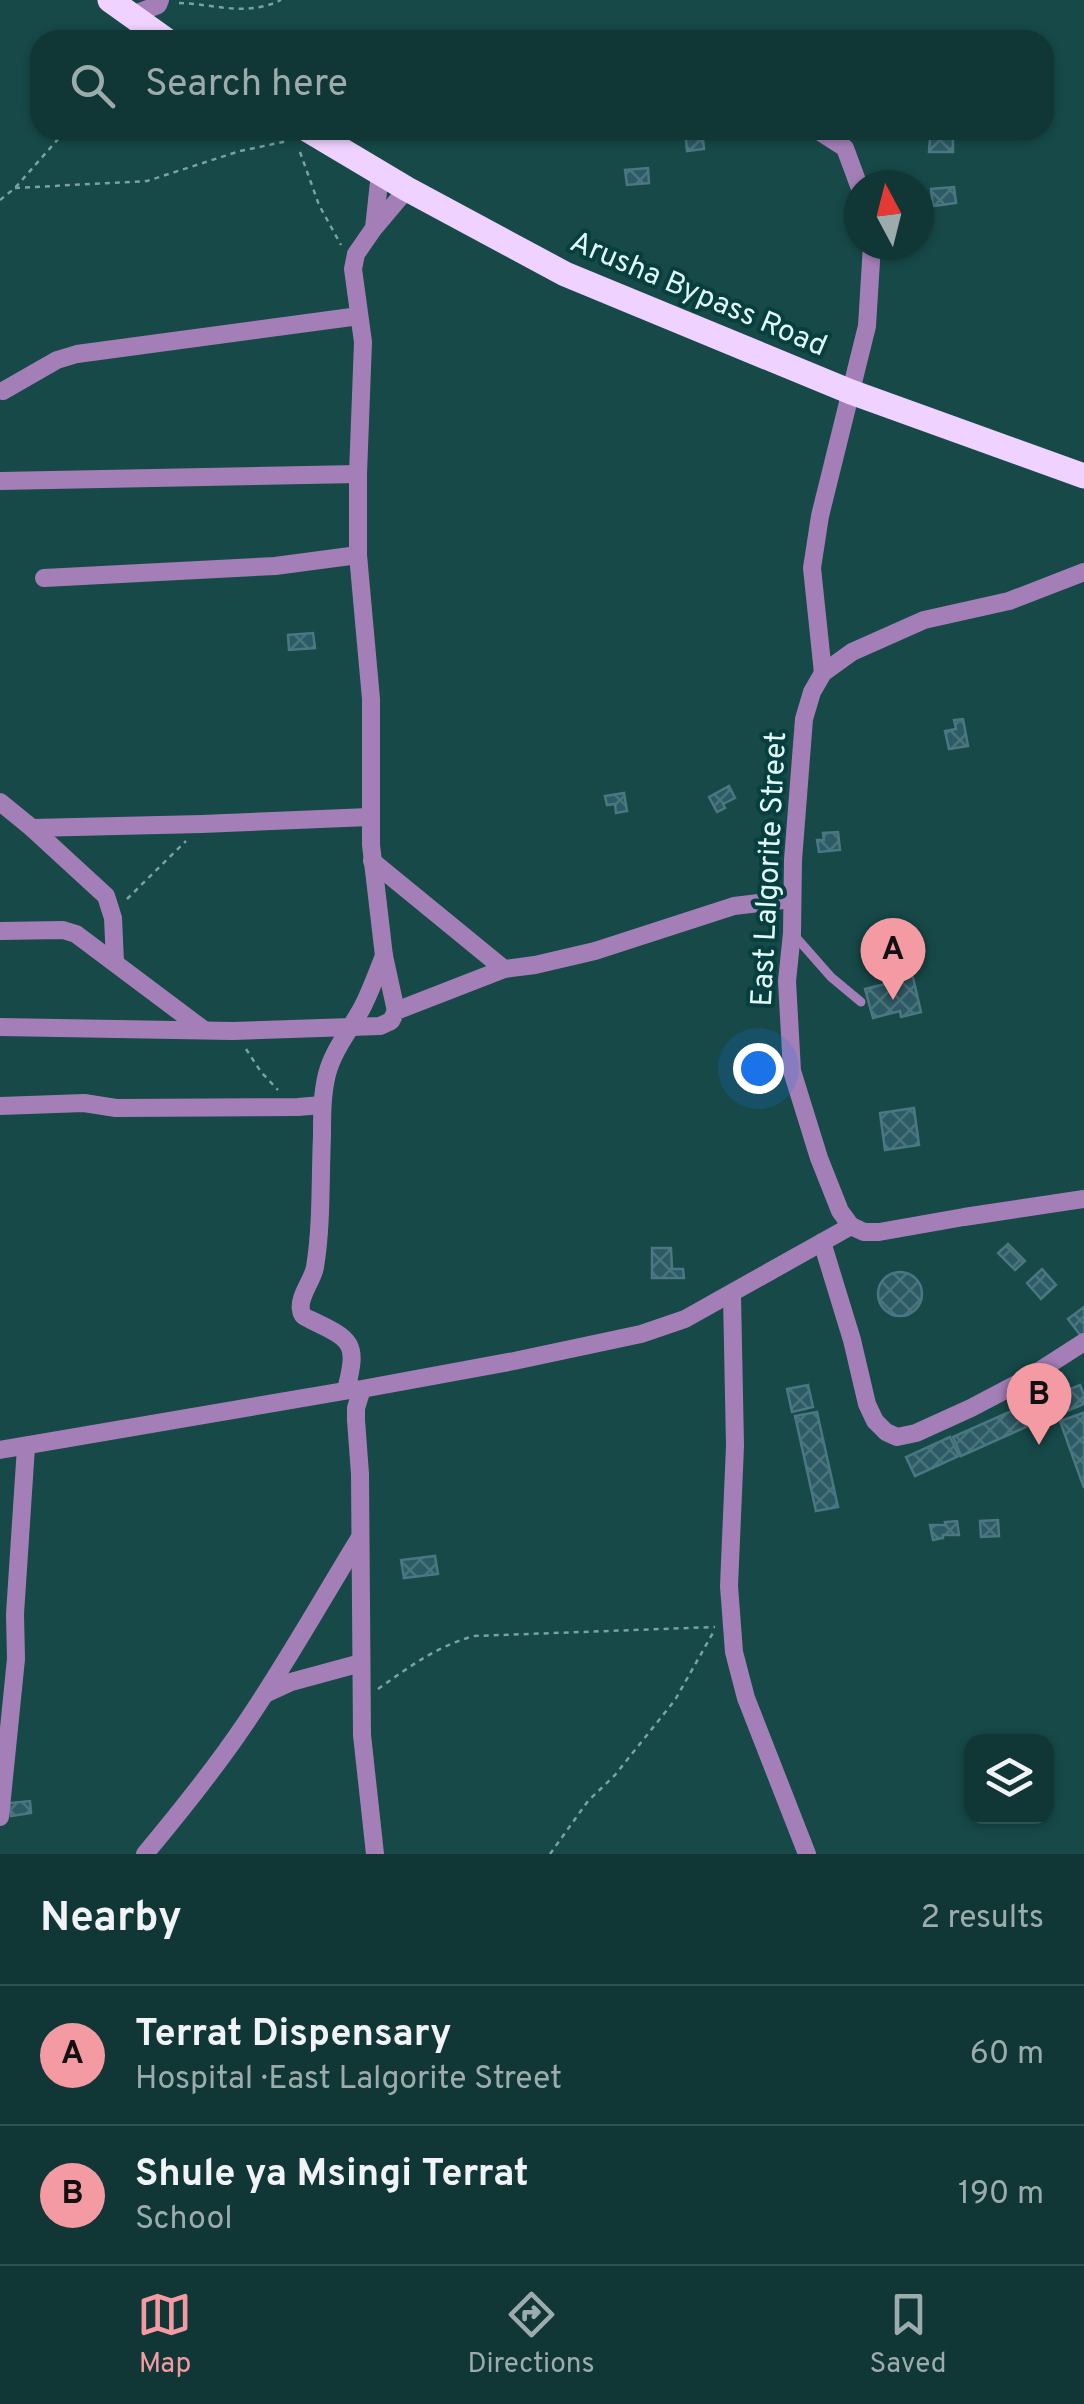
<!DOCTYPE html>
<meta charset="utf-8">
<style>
:root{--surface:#103736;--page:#1e4242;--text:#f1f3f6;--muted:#9cacad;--line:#305151;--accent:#f49aa3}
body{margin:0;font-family:Overpass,sans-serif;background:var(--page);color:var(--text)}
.controls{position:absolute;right:30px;bottom:30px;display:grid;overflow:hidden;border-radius:20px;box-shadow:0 2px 8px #0004}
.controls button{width:90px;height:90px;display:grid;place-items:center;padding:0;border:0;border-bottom:2px solid var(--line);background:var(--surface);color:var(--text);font:50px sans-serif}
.compass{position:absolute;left:844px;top:170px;width:90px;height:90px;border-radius:50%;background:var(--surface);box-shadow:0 2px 8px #0004;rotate:353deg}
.you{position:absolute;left:758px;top:1068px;width:35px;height:35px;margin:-25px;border:8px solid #fff;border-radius:50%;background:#1a73e8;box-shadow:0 0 0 15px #1a73e833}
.badge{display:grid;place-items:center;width:65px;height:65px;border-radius:50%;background:var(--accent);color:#111;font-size:32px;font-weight:700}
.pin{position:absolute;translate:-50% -82px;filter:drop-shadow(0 2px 5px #0008)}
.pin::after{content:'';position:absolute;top:52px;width:35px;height:30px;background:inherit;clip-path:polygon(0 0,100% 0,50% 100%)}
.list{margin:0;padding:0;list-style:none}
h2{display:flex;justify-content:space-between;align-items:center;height:130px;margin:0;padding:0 40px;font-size:42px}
h2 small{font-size:32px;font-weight:400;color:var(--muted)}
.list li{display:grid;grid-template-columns:65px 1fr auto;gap:30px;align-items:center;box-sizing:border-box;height:140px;padding:0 40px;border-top:2px solid var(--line)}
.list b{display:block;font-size:38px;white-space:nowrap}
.list p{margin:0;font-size:32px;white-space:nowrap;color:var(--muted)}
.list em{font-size:32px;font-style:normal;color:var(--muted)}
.icon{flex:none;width:55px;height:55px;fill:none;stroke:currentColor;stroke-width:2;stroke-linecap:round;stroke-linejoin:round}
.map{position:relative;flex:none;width:1084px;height:1854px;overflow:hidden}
.search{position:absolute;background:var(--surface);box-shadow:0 2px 8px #0004;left:30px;right:30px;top:30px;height:110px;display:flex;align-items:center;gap:25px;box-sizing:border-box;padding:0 35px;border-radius:30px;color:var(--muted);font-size:38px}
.sheet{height:410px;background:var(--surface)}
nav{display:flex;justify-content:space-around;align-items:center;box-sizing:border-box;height:140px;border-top:2px solid var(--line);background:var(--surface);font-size:28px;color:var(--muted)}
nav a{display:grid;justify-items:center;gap:5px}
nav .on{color:var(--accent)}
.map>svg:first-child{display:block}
</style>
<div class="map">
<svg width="1084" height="1854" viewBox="0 0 1084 1854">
<defs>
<pattern id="building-cross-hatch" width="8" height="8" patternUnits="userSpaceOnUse" patternTransform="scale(2.5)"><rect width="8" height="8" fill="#2d5b65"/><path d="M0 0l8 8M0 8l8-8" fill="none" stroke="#4b737c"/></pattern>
</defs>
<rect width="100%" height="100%" fill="#164948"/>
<!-- building -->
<g fill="url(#building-cross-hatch)" stroke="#497782" stroke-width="2.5">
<path d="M 685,130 L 702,130 L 704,149 L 687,151 Z"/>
<path d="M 930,137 L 953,138 L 953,152 L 929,152 Z"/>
<path d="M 648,168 L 649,183 L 627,185 L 625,170 Z"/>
<path d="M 954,187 L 956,203 L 933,206 L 931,189 Z"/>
<path d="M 313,633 L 315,648 L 289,650 L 288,635 Z"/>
<path d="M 963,719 L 968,746 L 949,749 L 945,731 L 956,729 L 954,720 Z"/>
<path d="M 729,786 L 735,798 L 723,804 L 725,808 L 717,812 L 709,797 Z"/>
<path d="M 624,793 L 627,811 L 616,813 L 615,804 L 607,805 L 605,796 Z"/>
<path d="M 838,832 L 840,850 L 819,852 L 817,840 L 824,840 L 823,833 Z"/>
<path d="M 912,973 L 921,1012 L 901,1017 L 900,1011 L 873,1018 L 865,989 L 893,982 L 892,977 Z"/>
<path d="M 914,1108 L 919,1145 L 885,1150 L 880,1113 Z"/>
<path d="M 1008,1244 L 1025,1261 L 1015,1270 L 998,1253 Z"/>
<path d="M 652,1248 L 671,1248 L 672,1269 L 683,1269 L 684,1278 L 652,1278 Z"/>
<path d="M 1042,1269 L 1056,1285 L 1041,1299 L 1027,1283 Z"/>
<circle cx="900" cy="1294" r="22"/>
<path d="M 1084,1307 L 1084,1334 L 1081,1336 L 1068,1319 Z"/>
<path d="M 808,1385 L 813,1407 L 792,1412 L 787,1389 Z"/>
<path d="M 1080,1385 L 1084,1395 L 1084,1404 L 1039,1423 L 1032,1404 Z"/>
<path d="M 1027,1404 L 1035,1423 L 961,1456 L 953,1437 Z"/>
<path d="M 817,1412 L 838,1507 L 816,1511 L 795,1416 Z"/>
<path d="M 1083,1413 L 1084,1417 L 1084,1488 L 1060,1421 Z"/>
<path d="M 950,1437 L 959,1456 L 915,1476 L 906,1457 Z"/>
<path d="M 998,1520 L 999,1536 L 981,1537 L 980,1521 Z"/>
<path d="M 957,1521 L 959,1535 L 943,1535 L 943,1538 L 933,1540 L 930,1525 L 946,1525 L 945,1522 Z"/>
<path d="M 435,1556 L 438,1574 L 404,1578 L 401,1560 Z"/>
<path d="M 30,1801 L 31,1813 L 11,1816 L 9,1803 Z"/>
</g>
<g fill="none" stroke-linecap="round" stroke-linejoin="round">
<!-- path -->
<g stroke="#7ba1a0" stroke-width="2.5" stroke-dasharray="5 5" stroke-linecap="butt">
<path d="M 179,3 C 214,4 247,17 281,0"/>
<path d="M 300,152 L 319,205 L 341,245"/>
<path d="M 15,188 L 147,181 L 240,151 L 288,141"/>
<path d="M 0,200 L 15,188 L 66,130"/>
<path d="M 127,899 L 186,841"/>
<path d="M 246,1049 L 261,1072 L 278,1090"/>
<path d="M 378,1689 C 409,1667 437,1646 474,1636 L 715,1627"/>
<path d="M 550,1854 L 588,1801 L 615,1775 L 675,1700 L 714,1631"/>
</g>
<!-- service -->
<path stroke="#a47fb7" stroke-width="9" d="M 794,935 L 831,977 L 861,1002"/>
<!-- minor -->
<g stroke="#a47fb7" stroke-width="18">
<path d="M 132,15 L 158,5 L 160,0"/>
<path d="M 817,130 L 845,148 L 859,186"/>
<path d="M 380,173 L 374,228 L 356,254 L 353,269 L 363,342 L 358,474 L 358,555 L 371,699 L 371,845 L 384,956 L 396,1011"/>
<path d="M 375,227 L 407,189"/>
<path d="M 3,391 L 57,360 L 77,354 L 359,316"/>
<path d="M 0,481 L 358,474"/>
<path d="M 1084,572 L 1009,601 L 924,620 L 852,652 L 823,673 L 812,692 L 804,719 L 793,860 L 792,933 L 787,981 L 792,1071 L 819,1158 L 840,1211 L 851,1226 L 864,1232 L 879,1232 L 964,1217 L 1084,1199"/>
<path d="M 44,578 L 275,566 L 358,555"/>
<path d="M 823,673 L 812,568 L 820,516 L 867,326 L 872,245"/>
<path d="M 0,802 L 32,828 L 202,824 L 369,817"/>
<path d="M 32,828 L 106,896 L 113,918 L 115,962"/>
<path d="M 372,861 L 504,969"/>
<path d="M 0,931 L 63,930 L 76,934 L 204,1030"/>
<path d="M 0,1027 L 233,1031 L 380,1026 L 391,1021 L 396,1011 L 504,969 L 535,965 L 595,951 L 734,906 L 791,899"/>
<path d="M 0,1106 L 84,1103 L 116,1108 L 298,1107 L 322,1105"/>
<path d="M 822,1242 L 852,1340 L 867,1404 L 875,1421 L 886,1432 L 897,1437 L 916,1433 L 971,1408 L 1028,1378 L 1084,1342"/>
<path d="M 732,1295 L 735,1446 L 729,1586 L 734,1652 L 746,1698 L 807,1854"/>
<path d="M 346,1390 C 358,1343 353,1340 311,1320 C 305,1317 302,1317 301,1310 C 298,1297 313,1280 315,1267 C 322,1224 320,1179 322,1136 C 322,1115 322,1094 327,1074 C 334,1048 351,1029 363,1006 C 371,990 377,973 384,956"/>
<path d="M 0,1450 L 356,1389"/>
<path d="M 267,1693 L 291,1682 L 361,1663"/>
<path d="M 0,1817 L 16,1659 L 15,1614 L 26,1447"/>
<path d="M 145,1854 C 180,1812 214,1770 245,1724 C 286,1664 321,1601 359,1539"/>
<path d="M 375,1854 L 362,1735 L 360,1474 L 356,1420 L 356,1408 L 362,1389 L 514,1361 L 641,1334 L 685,1319 L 851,1226"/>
</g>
<!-- primary -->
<g stroke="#efd2ff" stroke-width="25">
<path d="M 110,0 L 166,40"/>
<path d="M 308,130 L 407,189 L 565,274 L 851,392 L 1084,476"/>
</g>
</g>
<g text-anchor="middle" stroke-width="8" stroke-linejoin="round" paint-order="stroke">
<!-- street labels -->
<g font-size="30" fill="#e0f9f8" stroke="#073e3e">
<text transform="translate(699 293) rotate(23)" y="10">Arusha Bypass Road</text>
<text transform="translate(768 869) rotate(-87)" y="10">East Lalgorite Street</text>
</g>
</g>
</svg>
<div class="controls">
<button><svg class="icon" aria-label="layers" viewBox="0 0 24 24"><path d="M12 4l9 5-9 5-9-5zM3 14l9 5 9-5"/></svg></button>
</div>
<svg class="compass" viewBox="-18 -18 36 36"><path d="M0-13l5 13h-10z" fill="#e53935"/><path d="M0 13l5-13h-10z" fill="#9cacad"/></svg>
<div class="you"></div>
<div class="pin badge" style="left:893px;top:1000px">A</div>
<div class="pin badge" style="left:1039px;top:1445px">B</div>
<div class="search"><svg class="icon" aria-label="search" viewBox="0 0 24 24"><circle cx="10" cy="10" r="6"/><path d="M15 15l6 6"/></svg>Search here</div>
</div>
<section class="sheet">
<h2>Nearby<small>2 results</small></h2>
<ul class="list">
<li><span class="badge">A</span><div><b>Terrat Dispensary</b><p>Hospital · East Lalgorite Street</p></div><em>60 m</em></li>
<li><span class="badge">B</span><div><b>Shule ya Msingi Terrat</b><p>School</p></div><em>190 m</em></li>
</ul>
</section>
<nav>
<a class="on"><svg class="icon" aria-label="map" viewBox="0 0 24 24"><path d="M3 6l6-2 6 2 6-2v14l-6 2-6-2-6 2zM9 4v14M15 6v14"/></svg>Map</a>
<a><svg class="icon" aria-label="directions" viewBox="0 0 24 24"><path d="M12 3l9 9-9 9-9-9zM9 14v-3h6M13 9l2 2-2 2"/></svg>Directions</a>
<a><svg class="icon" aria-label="saved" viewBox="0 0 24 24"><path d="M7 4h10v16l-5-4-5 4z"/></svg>Saved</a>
</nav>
